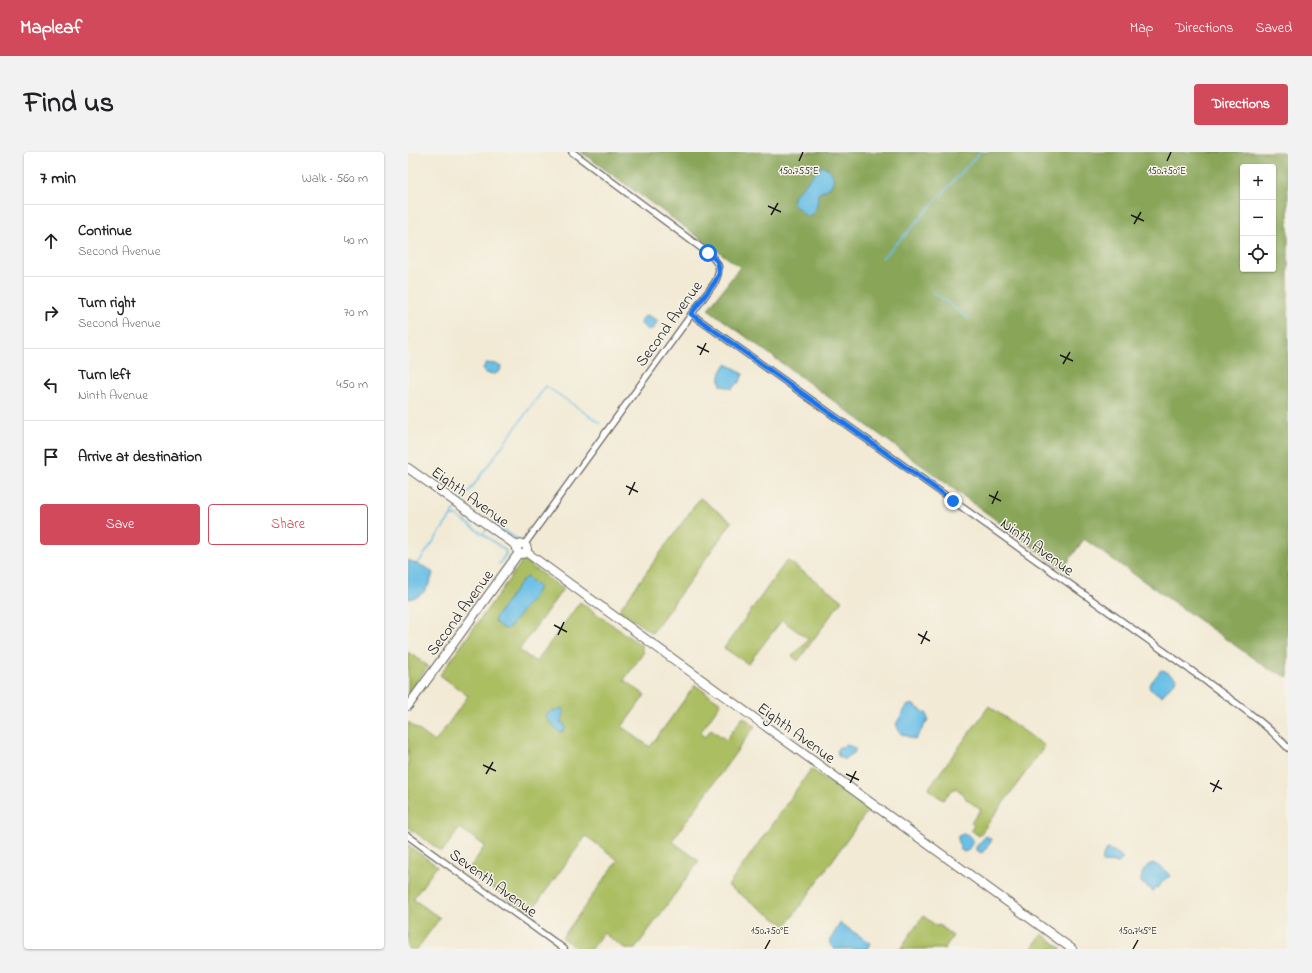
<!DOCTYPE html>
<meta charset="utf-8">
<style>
:root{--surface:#fff;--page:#f2f2f2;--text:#202124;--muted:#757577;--line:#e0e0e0;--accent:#d1495b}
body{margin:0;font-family:"Indie Flower",sans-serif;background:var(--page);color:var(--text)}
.controls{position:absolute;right:12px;top:12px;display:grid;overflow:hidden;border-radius:4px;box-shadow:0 1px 3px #0004}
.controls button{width:36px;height:36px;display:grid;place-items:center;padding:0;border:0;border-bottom:1px solid var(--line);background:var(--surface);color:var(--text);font:20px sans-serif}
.stop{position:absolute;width:12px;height:12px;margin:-9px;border:3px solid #1a73e8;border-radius:50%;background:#fff}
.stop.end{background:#1a73e8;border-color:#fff;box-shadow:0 1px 4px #0008}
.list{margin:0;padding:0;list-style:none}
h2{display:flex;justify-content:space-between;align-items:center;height:52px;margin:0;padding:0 16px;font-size:17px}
h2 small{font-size:13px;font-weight:400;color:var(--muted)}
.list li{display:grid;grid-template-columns:26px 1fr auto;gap:12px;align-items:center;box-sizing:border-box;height:72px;padding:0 16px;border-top:1px solid var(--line)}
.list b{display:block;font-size:15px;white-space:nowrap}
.list p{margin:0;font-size:13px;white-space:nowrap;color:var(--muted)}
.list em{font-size:13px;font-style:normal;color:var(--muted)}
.actions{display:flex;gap:8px;padding:12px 16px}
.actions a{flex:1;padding:9px 0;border:1px solid var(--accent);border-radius:4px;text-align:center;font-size:14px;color:var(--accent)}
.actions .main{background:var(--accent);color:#fff}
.icon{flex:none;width:22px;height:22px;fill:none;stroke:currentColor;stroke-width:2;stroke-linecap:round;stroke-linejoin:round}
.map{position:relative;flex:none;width:880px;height:797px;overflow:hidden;border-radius:4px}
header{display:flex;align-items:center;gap:24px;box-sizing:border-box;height:56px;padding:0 20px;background:var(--accent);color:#fff}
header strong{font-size:19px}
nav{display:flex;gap:22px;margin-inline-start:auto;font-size:14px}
.intro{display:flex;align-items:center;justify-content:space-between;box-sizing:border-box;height:96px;padding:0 24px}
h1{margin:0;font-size:28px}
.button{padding:10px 18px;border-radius:4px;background:var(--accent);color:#fff;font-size:14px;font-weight:700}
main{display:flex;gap:24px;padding:0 24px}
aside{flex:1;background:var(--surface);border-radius:4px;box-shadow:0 1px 3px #0004}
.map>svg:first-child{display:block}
</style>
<header>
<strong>Mapleaf</strong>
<nav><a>Map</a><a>Directions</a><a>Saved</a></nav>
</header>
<div class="intro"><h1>Find us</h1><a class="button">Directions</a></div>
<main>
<aside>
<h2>7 min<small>Walk · 560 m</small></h2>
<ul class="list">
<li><svg class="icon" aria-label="ahead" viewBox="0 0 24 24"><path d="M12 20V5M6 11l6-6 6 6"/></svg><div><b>Continue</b><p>Second Avenue</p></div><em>40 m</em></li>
<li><svg class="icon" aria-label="right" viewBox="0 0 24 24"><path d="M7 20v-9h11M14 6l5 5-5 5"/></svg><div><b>Turn right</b><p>Second Avenue</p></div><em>70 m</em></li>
<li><svg class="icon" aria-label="left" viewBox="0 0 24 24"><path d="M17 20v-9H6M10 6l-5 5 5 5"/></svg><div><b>Turn left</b><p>Ninth Avenue</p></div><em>450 m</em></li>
<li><svg class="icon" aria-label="arrive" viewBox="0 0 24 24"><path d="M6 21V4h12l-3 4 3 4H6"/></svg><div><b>Arrive at destination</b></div></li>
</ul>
<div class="actions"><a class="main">Save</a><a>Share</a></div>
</aside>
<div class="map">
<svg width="880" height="797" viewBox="0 0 880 797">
<rect width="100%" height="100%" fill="#f7f3e8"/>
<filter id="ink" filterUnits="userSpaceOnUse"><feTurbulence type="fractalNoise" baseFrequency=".025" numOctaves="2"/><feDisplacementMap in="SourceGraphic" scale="8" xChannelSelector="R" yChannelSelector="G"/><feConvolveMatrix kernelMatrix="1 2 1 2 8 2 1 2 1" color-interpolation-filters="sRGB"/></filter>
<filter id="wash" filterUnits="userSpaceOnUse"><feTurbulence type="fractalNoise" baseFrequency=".012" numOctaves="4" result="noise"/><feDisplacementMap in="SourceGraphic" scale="16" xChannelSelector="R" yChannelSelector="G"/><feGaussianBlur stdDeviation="0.9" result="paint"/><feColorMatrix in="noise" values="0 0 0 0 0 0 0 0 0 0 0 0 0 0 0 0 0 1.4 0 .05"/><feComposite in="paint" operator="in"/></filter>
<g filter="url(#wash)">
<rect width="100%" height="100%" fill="#f2ead5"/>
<!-- green -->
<g fill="#abbe62" stroke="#646d3f">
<path d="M 292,346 L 324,370 L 244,481 L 211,458 Z"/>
<path d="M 115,408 L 155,437 L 111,498 L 128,510 L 172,450 L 234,494 L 234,498 L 236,500 L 216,528 L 237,543 L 214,575 L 242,595 L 287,533 L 313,551 L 292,581 L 297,585 L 303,577 L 318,588 L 335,565 L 347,574 L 264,689 L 291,709 L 227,797 L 218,797 L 195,781 L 183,797 L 169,797 L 154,786 L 210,708 L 178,684 L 121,762 L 60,718 L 77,694 L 52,676 L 34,700 L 0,675 L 0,570 L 27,590 L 60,544 L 32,523 Z"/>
<path d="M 379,408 L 434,448 L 390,509 L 384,504 L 396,493 L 400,487 L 374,468 L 340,512 L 316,496 Z"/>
<path d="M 0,500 L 20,514 L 0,542 Z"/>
<path d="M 581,554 L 637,594 L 571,684 L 563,678 L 566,673 L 563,670 L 573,658 L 558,647 L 556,643 L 548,636 L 543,639 L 535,648 L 520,637 Z"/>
<path d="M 403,617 L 461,657 L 378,774 L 320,734 Z"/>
<path d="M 0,693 L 29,714 L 5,747 L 32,766 L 9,797 L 0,797 Z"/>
<path d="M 515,764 L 529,774 L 531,773 L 545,784 L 536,797 L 492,797 Z"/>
<path d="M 634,782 L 654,797 L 623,797 Z"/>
</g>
<!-- forest -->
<path fill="#88a558" stroke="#52603a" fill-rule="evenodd" d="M 173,0 L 880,0 L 880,525 L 859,516 L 676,387 L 655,417 L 300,157 L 332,115 ZM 835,15 L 865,15 L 865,117 L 835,117 Z"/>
<!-- water -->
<g fill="#6ac0e7" stroke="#436e82">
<path d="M 415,14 C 424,17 429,27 422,35 C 419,38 414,39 410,42 L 409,54 L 402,64 L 397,63 L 385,51 L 385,45 L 413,15 Z"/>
<path d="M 238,163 L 243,165 L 250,169 L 244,178 L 240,178 L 233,172 L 233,168 Z"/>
<path d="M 78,211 L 88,212 L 93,215 L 92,219 L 87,222 L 77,221 L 75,216 Z"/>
<path d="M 318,212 L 328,217 L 335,222 L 332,229 L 324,237 L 313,233 C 310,225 313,219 318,212 Z"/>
<path d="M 0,408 L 21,417 L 25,421 C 21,435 16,445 0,447 Z"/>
<path d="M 118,425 L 130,434 L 130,437 L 127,443 L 102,475 C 96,480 92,474 87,470 L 87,466 L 114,429 Z"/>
<path d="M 753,518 L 757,519 L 769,527 L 754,544 L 743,538 L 741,535 L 742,532 Z"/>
<path d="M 504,552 L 519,562 L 520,568 L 507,588 L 492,581 L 488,572 L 499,554 Z"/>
<path d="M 154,556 L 156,561 L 153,570 L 157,573 L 157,577 L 155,580 L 151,580 L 138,566 L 140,561 Z"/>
<path d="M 437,592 L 447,596 L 447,600 L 436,608 L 430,604 L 429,598 L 431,595 L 436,595 Z"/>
<path d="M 555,682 L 559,682 L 566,689 L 559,699 L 556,700 L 553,698 L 550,690 L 550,684 Z"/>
<path d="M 578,684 L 583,687 L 583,690 L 574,701 L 568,698 L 568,695 Z"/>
<path d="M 699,697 C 706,699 711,701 715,707 L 710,711 L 694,710 L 696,701 Z"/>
<path d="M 745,711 L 757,718 L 762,724 C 755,728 753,734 745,739 L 733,730 C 733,722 736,714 745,711 Z"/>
<path d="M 432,771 L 462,791 L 459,797 L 426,797 L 422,792 L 424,785 Z"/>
</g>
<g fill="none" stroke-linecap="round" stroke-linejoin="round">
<!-- stream -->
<g stroke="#6ac0e7" stroke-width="1.5">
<path d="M 474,106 L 496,84 L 572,0"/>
<path d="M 524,139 L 561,167"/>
<path d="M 54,349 L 138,234 L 192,271"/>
<path d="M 44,364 L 49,364 L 52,366 L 97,398 L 98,402 L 91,412"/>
<path d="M 83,371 L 111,388 L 115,387"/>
<path d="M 75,382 L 79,377"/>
<path d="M 9,413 L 48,357"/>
</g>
</g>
</g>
<g filter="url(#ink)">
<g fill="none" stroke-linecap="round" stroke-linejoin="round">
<defs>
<g id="street">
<path d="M 283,162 L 795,527 C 824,549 856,569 880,596"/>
<path d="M 116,393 L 307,130 C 314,116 311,111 300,101 L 164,0"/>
<path d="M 0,684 L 156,797"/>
</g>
<g id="secondary">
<path d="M 0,316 L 109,394"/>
<circle cx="114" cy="397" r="5"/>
<path d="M 118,400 L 664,797"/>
<path d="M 0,554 L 110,402"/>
</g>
</defs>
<!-- street casing -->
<use href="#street" stroke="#67645d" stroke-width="8"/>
<!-- secondary casing -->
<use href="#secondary" stroke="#67645d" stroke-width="10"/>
<!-- street -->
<use href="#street" stroke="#fff" stroke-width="5.5"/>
<!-- secondary -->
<use href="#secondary" stroke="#fff" stroke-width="8"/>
</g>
</g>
<g fill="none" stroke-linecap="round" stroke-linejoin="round" filter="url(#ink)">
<!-- route -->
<path stroke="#1a73e8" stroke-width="5" d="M 300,101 L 309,109 L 311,116 L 311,122 L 307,130 L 283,162 L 545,349"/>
</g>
<!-- ticks -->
<path fill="none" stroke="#1c1c1c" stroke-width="1.5" d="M 391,9 L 395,0M 759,9 L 763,0M 360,54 L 373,60M 363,63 L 370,51M 723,63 L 736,69M 726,72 L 733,60M 289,194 L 301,200M 292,203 L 298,191M 652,203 L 665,209M 655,212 L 662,200M 218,334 L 230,340M 221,343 L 227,330M 581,343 L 593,349M 584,352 L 590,339M 146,473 L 159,480M 510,482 L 522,489M 150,483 L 156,470M 513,492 L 519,479M 75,613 L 88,619M 78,622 L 85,610M 438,622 L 451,628M 442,631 L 448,619M 802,631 L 814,637M 805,640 L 811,628M 357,797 L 362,788M 725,797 L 730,788"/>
<g text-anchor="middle" stroke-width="3" stroke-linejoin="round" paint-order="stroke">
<!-- street labels -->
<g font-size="16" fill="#1c1c1c" stroke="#f7f3e8">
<text transform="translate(260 171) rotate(-54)" y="6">Second Avenue</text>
<text transform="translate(63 344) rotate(36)" y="6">Eighth Avenue</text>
<text transform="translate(630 394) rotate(36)" y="6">Ninth Avenue</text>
<text transform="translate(51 460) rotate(-54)" y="6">Second Avenue</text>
<text transform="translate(389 580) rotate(36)" y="6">Eighth Avenue</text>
<text transform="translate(86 730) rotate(36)" y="6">Seventh Avenue</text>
</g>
</g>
<g font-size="10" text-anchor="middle" fill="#1c1c1c" stroke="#f7f3e8" stroke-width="3" stroke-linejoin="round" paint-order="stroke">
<text x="391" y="22">150.755°E</text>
<text x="759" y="22">150.750°E</text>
<text x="362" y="782">150.750°E</text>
<text x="730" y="782">150.745°E</text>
</g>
</svg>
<div class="controls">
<button>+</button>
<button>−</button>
<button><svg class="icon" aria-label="locate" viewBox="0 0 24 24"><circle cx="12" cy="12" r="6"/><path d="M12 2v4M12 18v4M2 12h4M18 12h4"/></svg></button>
</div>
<div class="stop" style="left:300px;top:101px"></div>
<div class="stop end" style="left:545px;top:349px"></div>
</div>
</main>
